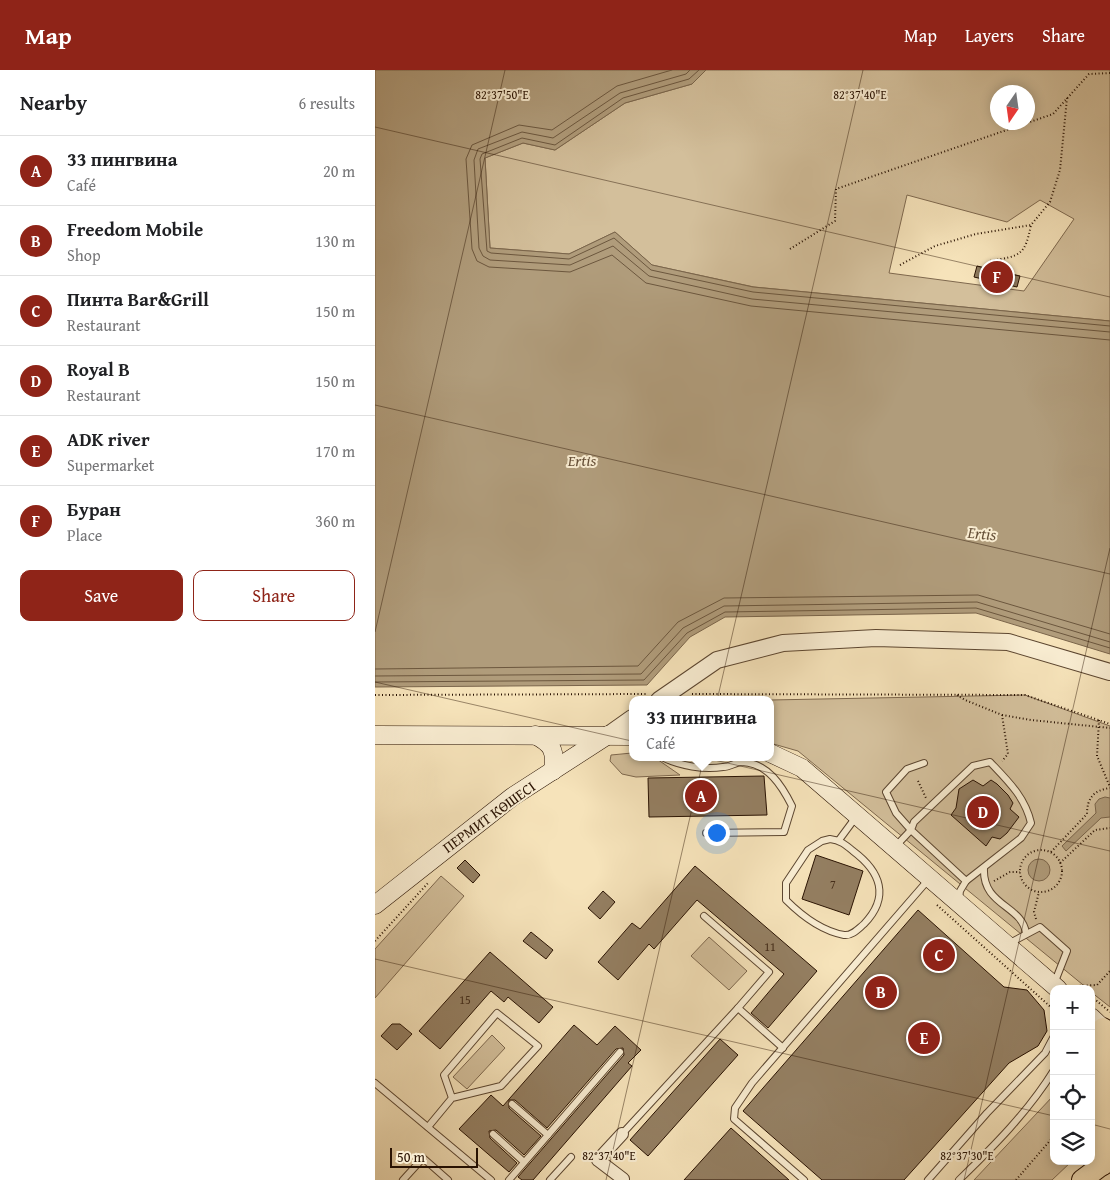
<!DOCTYPE html>
<meta charset="utf-8">
<style>
:root{--surface:#fff;--page:#f2f2f2;--text:#202124;--muted:#757577;--line:#e0e0e0;--accent:#8f2418}
body{margin:0;font-family:"Gentium Book Plus",serif;background:var(--page);color:var(--text)}
.controls{position:absolute;right:15px;bottom:15px;display:grid;overflow:hidden;border-radius:10px;box-shadow:0 2px 12px #0003}
.controls button{width:45px;height:45px;display:grid;place-items:center;padding:0;border:0;border-bottom:1px solid var(--line);background:var(--surface);color:var(--text);font:25px sans-serif}
.compass{position:absolute;left:615px;top:15px;width:45px;height:45px;border-radius:50%;background:var(--surface);box-shadow:0 2px 12px #0003;rotate:193deg}
.scale{position:absolute;left:15px;bottom:12px;width:88px;box-sizing:border-box;padding-left:5px;border:2px solid #291202;border-top:0;font-size:14px;line-height:18px;white-space:nowrap;color:#291202;-webkit-text-stroke:4px #f9edd2;paint-order:stroke}
.you{position:absolute;left:341px;top:762px;width:18px;height:18px;margin:-12px;border:4px solid #fff;border-radius:50%;background:#1a73e8;box-shadow:0 0 0 8px #1a73e833}
.badge{display:grid;place-items:center;width:32px;height:32px;border-radius:50%;background:var(--accent);color:#fff;font-size:16px;font-weight:700}
.pin{position:absolute;translate:-50% -50%;border:2px solid #fff;box-shadow:0 1px 5px #0006}
.popup{position:absolute;left:254px;top:626px;width:145px;height:65px;box-sizing:border-box;display:grid;place-content:center;border-radius:10px;background:var(--surface);filter:drop-shadow(0 1px 4px #0005);font-size:16px;white-space:nowrap;color:var(--muted)}
.popup b{font-size:19px;color:var(--text)}
.popup::after{content:'';position:absolute;left:50%;top:100%;margin-left:-10px;border:10px solid transparent;border-top-color:var(--surface)}
.list{margin:0;padding:0;list-style:none}
h2{display:flex;justify-content:space-between;align-items:center;height:65px;margin:0;padding:0 20px;font-size:21px}
h2 small{font-size:16px;font-weight:400;color:var(--muted)}
.list li{display:grid;grid-template-columns:32px 1fr auto;gap:15px;align-items:center;box-sizing:border-box;height:70px;padding:0 20px;border-top:1px solid var(--line)}
.list b{display:block;font-size:19px;white-space:nowrap}
.list p{margin:0;font-size:16px;white-space:nowrap;color:var(--muted)}
.list em{font-size:16px;font-style:normal;color:var(--muted)}
.actions{display:flex;gap:10px;padding:15px 20px}
.actions a{flex:1;padding:11px 0;border:1px solid var(--accent);border-radius:10px;text-align:center;font-size:18px;color:var(--accent)}
.actions .main{background:var(--accent);color:#fff}
.icon{flex:none;width:28px;height:28px;fill:none;stroke:currentColor;stroke-width:2;stroke-linecap:round;stroke-linejoin:round}
.map{position:relative;flex:none;width:735px;height:1110px;overflow:hidden}
header{display:flex;align-items:center;gap:30px;box-sizing:border-box;height:70px;padding:0 25px;background:var(--accent);color:#fff}
header strong{font-size:24px}
nav{display:flex;gap:28px;margin-inline-start:auto;font-size:18px}
main{display:flex}
aside{flex:1;background:var(--surface)}
.map>svg:first-child{display:block}
</style>
<header>
<strong>Map</strong>
<nav><a>Map</a><a>Layers</a><a>Share</a></nav>
</header>
<main>
<aside>
<h2>Nearby<small>6 results</small></h2>
<ul class="list">
<li><span class="badge">A</span><div><b>33 пингвина</b><p>Café</p></div><em>20 m</em></li>
<li><span class="badge">B</span><div><b>Freedom Mobile</b><p>Shop</p></div><em>130 m</em></li>
<li><span class="badge">C</span><div><b>Пинта Bar&amp;Grill</b><p>Restaurant</p></div><em>150 m</em></li>
<li><span class="badge">D</span><div><b>Royal B</b><p>Restaurant</p></div><em>150 m</em></li>
<li><span class="badge">E</span><div><b>ADK river</b><p>Supermarket</p></div><em>170 m</em></li>
<li><span class="badge">F</span><div><b>Буран</b><p>Place</p></div><em>360 m</em></li>
</ul>
<div class="actions"><a class="main">Save</a><a>Share</a></div>
</aside>
<div class="map">
<svg width="735" height="1110" viewBox="0 0 735 1110">
<rect width="100%" height="100%" fill="#f6e3ba"/>
<filter id="stains"><feTurbulence type="fractalNoise" baseFrequency=".004" numOctaves="4"/><feColorMatrix values="0 0 0 0 .2 0 0 0 0 .09 0 0 0 0 .02 0 0 0 .5 -.17"/></filter>
<radialGradient id="worn" r=".72"><stop offset=".6" stop-color="#630" stop-opacity="0"/><stop offset="1" stop-color="#630" stop-opacity=".3"/></radialGradient>
<!-- green -->
<g fill="#d3bf9b" stroke="#7e684e" fill-rule="evenodd">
<path d="M 331,0 L 735,0 L 735,251 L 379,217 L 277,195 L 240,162 L 194,184 L 115,178 L 110,88 L 148,73 L 180,80 L 250,33 L 317,14 ZM 622,22 L 652,22 L 652,52 L 622,52 ZM 532,125 L 632,152 L 665,130 L 699,149 L 649,221 L 514,203 Z"/>
<path d="M 650,625 L 735,656 L 735,937 L 716,922 L 716,919 L 713,919 L 423,681 L 395,673 L 395,630 Z"/>
<path d="M 257,683 L 257,687 L 279,687 L 305,705 L 261,707 L 247,704 L 235,691 L 236,685 Z"/>
<path d="M 66,806 L 89,826 L 0,928 L 0,879 Z"/>
<path d="M 334,867 L 372,901 L 354,920 L 316,886 Z"/>
<path d="M 117,965 L 130,978 L 92,1019 L 78,1007 Z"/>
<path d="M 679,1025 L 679,1091 L 697,1091 L 677,1110 L 599,1110 Z"/>
</g>
<!-- water -->
<g fill="#b09c7b" stroke="#7a654b">
<path d="M 0,0 L 331,0 L 317,14 L 250,33 L 180,80 L 148,73 L 110,88 L 115,178 L 194,184 L 240,162 L 277,195 L 378,217 L 735,251 L 735,584 L 601,543 L 350,547 L 315,567 L 272,615 L 0,617 Z"/>
<path d="M 730,727 L 735,728 L 735,747 L 726,748 L 691,781 L 687,776 L 721,743 L 720,734 L 724,729 Z"/>
<circle cx="664" cy="800" r="11"/>
</g>
<g fill="none" stroke-linecap="round" stroke-linejoin="round">
<!-- shore -->
<g stroke="#6c573e" stroke-width="1">
<path d="M 297,0 L 242,16 L 177,60 L 144,55 L 97,75 L 91,89 L 97,179 L 102,191 L 114,197 L 195,202 L 237,185 L 271,213 L 376,236 L 735,270"/>
<path d="M 315,0 L 311,4 L 245,23 L 178,68 L 147,62 L 103,79 L 99,90 L 104,178 L 108,186 L 115,190 L 195,195 L 238,176 L 274,206 L 377,229 L 735,262"/>
<path d="M 324,0 L 314,9 L 248,28 L 180,75 L 147,68 L 107,84 L 105,89 L 112,181 L 116,183 L 194,189 L 239,168 L 276,200 L 378,222 L 735,256"/>
<path d="M 0,599 L 263,596 L 303,552 L 349,528 L 603,525 L 735,564"/>
<path d="M 0,606 L 266,604 L 308,558 L 349,536 L 602,532 L 735,572"/>
<path d="M 0,612 L 269,610 L 312,563 L 350,542 L 601,538 L 735,578"/>
</g>
</g>
<!-- building -->
<g fill="#947f62" stroke="#291202">
<path d="M 602,196 L 645,206 L 642,217 L 599,207 Z"/>
<path d="M 389,706 L 392,745 L 274,747 L 273,708 Z"/>
<path d="M 598,710 L 608,716 L 616,710 L 622,714 L 633,725 L 638,733 L 635,739 L 644,747 L 632,763 L 625,769 L 617,767 L 611,776 L 576,745 L 581,738 L 584,719 Z"/>
<path d="M 441,785 L 488,801 L 474,845 L 427,829 Z"/>
<path d="M 90,790 L 105,805 L 98,813 L 82,798 Z"/>
<path d="M 320,796 L 442,901 L 393,958 L 376,943 L 409,904 L 322,830 L 279,879 L 274,874 L 243,910 L 223,892 L 257,853 L 265,859 Z"/>
<path d="M 228,821 L 240,832 L 225,849 L 213,838 Z"/>
<path d="M 543,840 L 629,917 L 652,920 L 669,940 L 672,961 L 663,976 L 634,993 L 529,1110 L 447,1110 L 368,1041 Z"/>
<path d="M 156,862 L 178,880 L 171,889 L 148,871 Z"/>
<path d="M 115,882 L 178,937 L 164,953 L 133,927 L 129,932 L 116,921 L 65,979 L 44,961 Z"/>
<path d="M 17,954 L 25,954 L 37,964 L 22,980 L 6,966 Z"/>
<path d="M 199,955 L 222,975 L 240,956 L 266,980 L 253,993 L 257,996 L 158,1110 L 147,1110 L 143,1107 L 249,985 L 248,978 L 241,979 L 172,1058 L 140,1030 L 134,1030 L 134,1038 L 166,1066 L 149,1085 L 121,1060 L 114,1061 L 115,1068 L 142,1093 L 134,1102 L 84,1059 L 116,1025 L 128,1036 Z"/>
<path d="M 345,969 L 363,985 L 273,1086 L 255,1070 Z"/>
<path d="M 356,1058 L 414,1110 L 309,1110 Z"/>
</g>
<g fill="none" stroke-linecap="round" stroke-linejoin="round">
<defs>
<g id="service">
<path d="M 287,687 C 305,696 329,700 348,697 C 355,697 361,692 367,692 C 393,693 407,716 417,736 L 409,762 L 331,763"/>
<path d="M 615,692 C 633,711 650,727 656,753 L 646,768 L 591,811 L 536,760 L 539,752 L 598,696 Z"/>
<path d="M 455,769 C 465,770 471,775 478,781 C 506,802 515,827 489,854 C 483,859 477,866 469,865 C 447,861 427,846 411,830 L 411,813 L 433,780 L 447,771 Z"/>
<path d="M 464,770 L 481,747"/>
<path d="M 519,778 L 536,760 L 521,743 L 511,722 L 532,699 L 549,693"/>
<path d="M 609,798 C 607,836 647,835 651,863"/>
<path d="M 584,829 L 585,821 L 591,811"/>
<path d="M 329,846 L 394,902 L 363,938 L 408,978"/>
<path d="M 633,874 L 665,857 L 692,881 L 679,914"/>
<path d="M 0,1013 L 116,1110"/>
<path d="M 137,1034 L 173,1065"/>
<path d="M 53,1057 L 77,1028 L 69,1005 L 122,943 L 163,976 L 126,1016 L 77,1028"/>
<path d="M 118,1064 L 149,1092"/>
<path d="M 247,1064 L 363,938"/>
<path d="M 28,1110 L 48,1088 L 73,1110"/>
<path d="M 134,1110 L 245,982"/>
<path d="M 175,1110 L 196,1087"/>
<path d="M 429,1110 L 359,1049 L 360,1038 L 377,1013 L 554,809"/>
<path d="M 553,1110 L 612,1043 L 670,983 L 679,966"/>
<path d="M 584,1110 C 619,1076 653,1042 679,1000"/>
</g>
<path id="minor" d="M 247,1064 L 223,1090 L 248,1109"/>
<g id="tertiary">
<path d="M 284,630 L 342,590 L 408,573 L 501,568 L 633,572 L 735,602"/>
<path d="M 233,665 L 257,648"/>
</g>
<g id="secondary">
<path d="M 0,665 L 257,666"/>
<path d="M 160,665 C 177,674 181,680 178,701"/>
<path d="M 395,683 L 427,698 L 683,919"/>
<path d="M 0,835 L 137,727 L 233,665"/>
<path d="M 716,947 L 735,965"/>
</g>
<g id="primary">
<path d="M 728,1095 L 726,1062 L 730,992 L 728,958"/>
<path d="M 707,1110 L 735,1089"/>
</g>
</defs>
<!-- service casing -->
<use href="#service" stroke="#5c4630" stroke-width="8"/>
<!-- minor casing -->
<use href="#minor" stroke="#5c4630" stroke-width="14"/>
<!-- tertiary casing -->
<use href="#tertiary" stroke="#5c4630" stroke-width="18"/>
<!-- secondary casing -->
<use href="#secondary" stroke="#291202" stroke-width="19"/>
<!-- primary casing -->
<use href="#primary" stroke="#291202" stroke-width="22"/>
<!-- path -->
<g stroke="#291202" stroke-width="2" stroke-dasharray="1 2.5" stroke-linecap="butt">
<path d="M 415,179 L 460,151 L 461,119 L 678,44 L 714,4 L 735,3"/>
<path d="M 615,191 C 646,186 650,185 656,155"/>
<path d="M 525,195 L 560,176 L 601,164 L 656,155 L 675,132 L 685,100 L 692,28"/>
<path d="M 317,624 L 650,625 L 735,654"/>
<path d="M 0,625 L 272,624"/>
<path d="M 582,625 L 590,630 L 627,645 L 633,684 L 627,691"/>
<path d="M 627,645 L 656,650 L 735,658"/>
<path d="M 724,650 L 722,686 L 735,717"/>
<path d="M 543,711 L 551,728"/>
<circle cx="666" cy="801" r="21"/>
<path d="M 676,782 L 712,744 C 712,728 719,720 735,718"/>
<path d="M 685,793 L 720,760 L 735,758"/>
<path d="M 619,811 L 635,802 L 645,802"/>
<path d="M 562,835 L 679,940"/>
<path d="M 661,849 L 659,842 L 664,822"/>
<path d="M 0,871 L 54,812"/>
<path d="M 699,919 L 702,916 L 722,915 L 735,901"/>
<path d="M 716,926 L 735,942"/>
<path d="M 641,1110 L 679,1066"/>
</g>
<!-- service -->
<use href="#service" stroke="#f9edd2" stroke-width="6"/>
<!-- minor -->
<use href="#minor" stroke="#f9edd2" stroke-width="12"/>
<!-- tertiary -->
<use href="#tertiary" stroke="#f9edd2" stroke-width="16"/>
<!-- secondary -->
<use href="#secondary" stroke="#f9edd2" stroke-width="18"/>
<!-- primary -->
<use href="#primary" stroke="#f6e3ba" stroke-width="20"/>
</g>
<!-- ticks -->
<path fill="none" stroke="#291202" stroke-width="1" stroke-opacity="0.45" d="M 0,57 L 735,227M 0,335 L 735,504M 0,562 L 130,0M 0,612 L 735,781M 0,889 L 679,1046M 716,1054 L 735,1059M 231,1110 L 488,0M 589,1110 L 735,478"/>
<g text-anchor="middle" stroke-width="4" stroke-linejoin="round" paint-order="stroke">
<!-- number labels -->
<g font-size="12" fill="#442d1a">
<text x="458" y="819">7</text>
<text x="395" y="881">11</text>
<text x="90" y="934">15</text>
</g>
<!-- street labels -->
<g font-size="15" fill="#291202" stroke="#f9edd2">
<text transform="translate(114 747) rotate(-36)" y="5">ПЕРМИТ КӨШЕСІ</text>
</g>
<!-- water labels -->
<g font-size="16" font-style="italic" fill="#665038" stroke="#f9edd2">
<text x="207" y="396">Ertis</text>
<text transform="translate(607 463) rotate(5)" y="6">Ertis</text>
</g>
</g>
<g font-size="12" text-anchor="middle" fill="#291202" stroke="#f9edd2" stroke-width="4" stroke-linejoin="round" paint-order="stroke">
<text x="127" y="29">82°37'50"E</text>
<text x="485" y="29">82°37'40"E</text>
<text x="234" y="1090">82°37'40"E</text>
<text x="592" y="1090">82°37'30"E</text>
</g>
<rect width="100%" height="100%" filter="url(#stains)"/>
<rect width="100%" height="100%" fill="url(#worn)"/>
</svg>
<div class="controls">
<button>+</button>
<button>−</button>
<button><svg class="icon" aria-label="locate" viewBox="0 0 24 24"><circle cx="12" cy="12" r="6"/><path d="M12 2v4M12 18v4M2 12h4M18 12h4"/></svg></button>
<button><svg class="icon" aria-label="layers" viewBox="0 0 24 24"><path d="M12 4l9 5-9 5-9-5zM3 14l9 5 9-5"/></svg></button>
</div>
<svg class="compass" viewBox="-18 -18 36 36"><path d="M0-13l5 13h-10z" fill="#e53935"/><path d="M0 13l5-13h-10z" fill="#757577"/></svg>
<div class="scale">50 m</div>
<div class="you"></div>
<div class="pin badge" style="left:326px;top:726px">A</div>
<div class="popup"><b>33 пингвина</b>Café</div>
<div class="pin badge" style="left:506px;top:922px">B</div>
<div class="pin badge" style="left:564px;top:885px">C</div>
<div class="pin badge" style="left:608px;top:742px">D</div>
<div class="pin badge" style="left:549px;top:968px">E</div>
<div class="pin badge" style="left:622px;top:207px">F</div>
</div>
</main>
